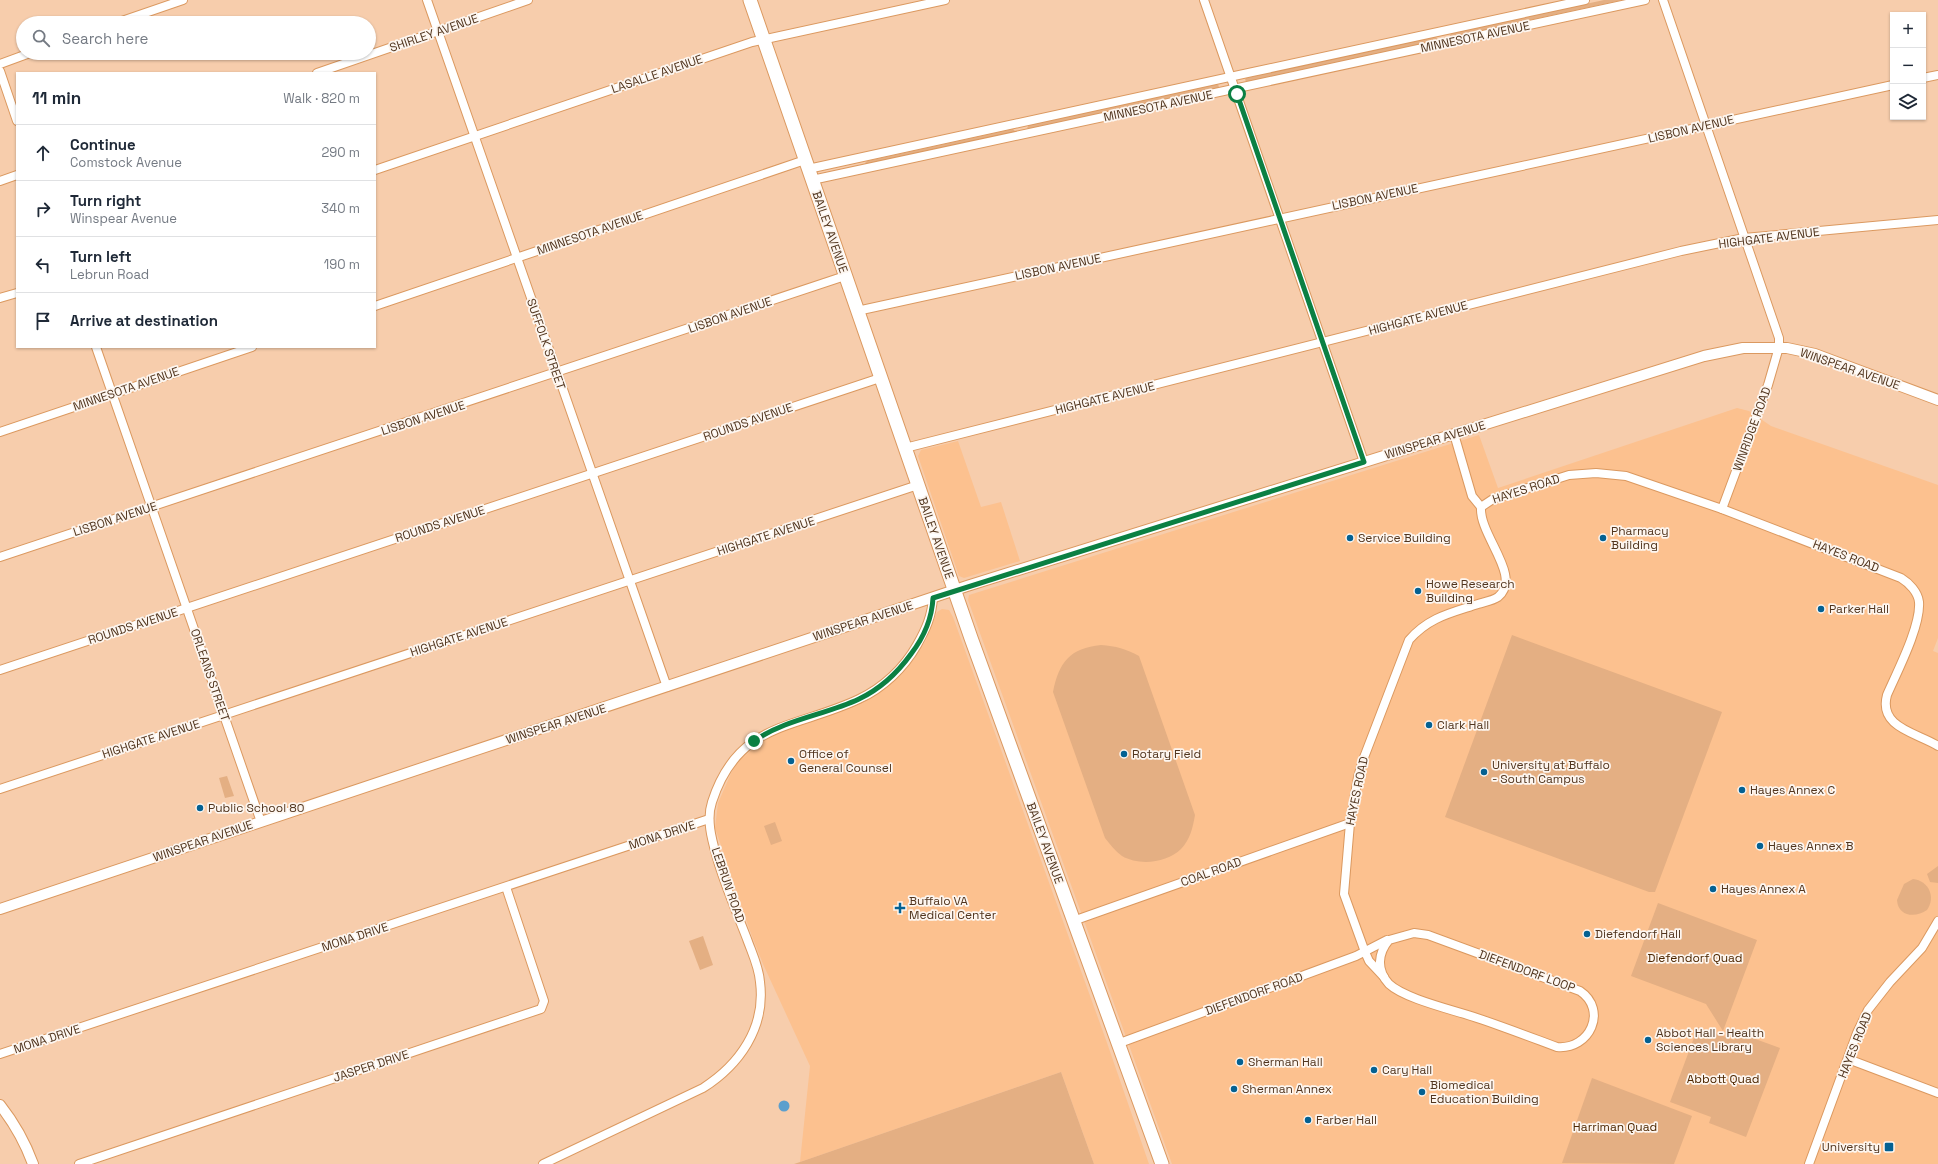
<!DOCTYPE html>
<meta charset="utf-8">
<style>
:root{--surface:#fff;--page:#f6f6f7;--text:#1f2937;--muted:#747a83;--line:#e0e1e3}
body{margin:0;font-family:"Space Grotesk",sans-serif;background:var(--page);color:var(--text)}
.controls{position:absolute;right:12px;top:12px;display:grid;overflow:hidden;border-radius:0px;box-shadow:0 1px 3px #0004}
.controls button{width:36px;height:36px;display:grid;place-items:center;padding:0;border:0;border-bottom:1px solid var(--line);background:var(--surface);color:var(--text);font:20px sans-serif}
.stop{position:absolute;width:12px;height:12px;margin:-9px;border:3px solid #0b8043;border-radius:50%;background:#fff}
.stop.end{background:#0b8043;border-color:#fff;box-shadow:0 1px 4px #0008}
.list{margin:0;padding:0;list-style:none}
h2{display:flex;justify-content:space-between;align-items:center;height:52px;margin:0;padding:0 16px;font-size:17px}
h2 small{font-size:13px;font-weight:400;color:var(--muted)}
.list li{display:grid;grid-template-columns:26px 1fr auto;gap:12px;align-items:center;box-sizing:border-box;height:56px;padding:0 16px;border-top:1px solid var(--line)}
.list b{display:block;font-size:15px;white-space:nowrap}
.list p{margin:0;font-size:13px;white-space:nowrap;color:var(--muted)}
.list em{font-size:13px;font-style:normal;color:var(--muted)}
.icon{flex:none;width:22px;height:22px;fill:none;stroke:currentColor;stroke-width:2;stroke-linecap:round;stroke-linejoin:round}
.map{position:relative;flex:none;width:1938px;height:1164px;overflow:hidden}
.search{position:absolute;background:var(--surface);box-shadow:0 1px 3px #0004;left:16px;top:16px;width:360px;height:44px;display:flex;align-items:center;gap:10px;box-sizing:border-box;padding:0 14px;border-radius:22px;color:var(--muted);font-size:15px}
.panel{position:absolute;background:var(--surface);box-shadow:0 1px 3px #0004;left:16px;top:72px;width:360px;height:276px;border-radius:0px}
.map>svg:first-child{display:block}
</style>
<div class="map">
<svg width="1938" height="1164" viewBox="0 0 1938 1164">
<rect width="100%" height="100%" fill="#f7cdac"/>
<!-- built -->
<g fill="#fcc18f">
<path d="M 1737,408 L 1749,411 L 1771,426 L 1938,485 L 1938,638 L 1933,651 L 1938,653 L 1938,1164 L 1172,1164 L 968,600 L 969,595 L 1479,435 L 1498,488 Z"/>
<path d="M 958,441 L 981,507 L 1001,502 L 1020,561 L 964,578 L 959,576 L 918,456 L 921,450 Z"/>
<path d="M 942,609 L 949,610 L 953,617 L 1106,1040 L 1149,1164 L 1094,1164 L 1061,1072 L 800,1162 L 810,1066 L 763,964 L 750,931 L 715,828 L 718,803 L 732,771 L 739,761 L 757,745 L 778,733 L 864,702 L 887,687 L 902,674 L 913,660 L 925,642 L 937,612 Z"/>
</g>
<!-- green -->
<g fill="#e4af83">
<path d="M 1604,0 L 1622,0 L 1452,37 L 1450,36 L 1451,33 Z"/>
<path d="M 1435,37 L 1437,38 L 1436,41 L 1247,82 L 1245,80 L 1246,78 Z"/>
<path d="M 1217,84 L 1219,86 L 1218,88 L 1030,129 L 1027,128 L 1029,125 Z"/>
<path d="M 1013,129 L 1015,131 L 1014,133 L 867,165 L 865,163 L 867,161 Z"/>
<path d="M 1512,635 L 1722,712 L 1655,892 L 1649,892 L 1445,817 Z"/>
<path d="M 1101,645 C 1116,646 1126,649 1139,656 L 1195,815 C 1193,827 1190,840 1181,849 C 1167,863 1139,866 1122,856 C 1115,851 1110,844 1105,838 L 1053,692 C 1059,662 1070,648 1101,645 Z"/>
<path d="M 227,776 L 234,796 L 225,798 L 219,778 Z"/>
<path d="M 775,822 L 782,841 L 771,845 L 764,826 Z"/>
<path d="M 1938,866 L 1938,883 L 1930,882 L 1927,874 Z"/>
<path d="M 1913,879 C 1929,881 1936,897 1927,910 C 1916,918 1898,917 1897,900 L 1904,884 Z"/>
<path d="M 1658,903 L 1757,940 L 1723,1031 L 1706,1004 L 1631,976 Z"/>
<path d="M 703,936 L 713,965 L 700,970 L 689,941 Z"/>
<path d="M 1698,1027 L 1734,1040 L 1739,1033 L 1780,1048 L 1746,1137 L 1709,1123 L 1711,1117 L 1670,1102 Z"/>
<path d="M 1061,1072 L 1094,1164 L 794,1164 L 800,1162 Z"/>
<path d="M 1592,1078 L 1692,1116 L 1674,1164 L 1562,1163 Z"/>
</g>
<!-- water -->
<circle fill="#5c9fcd" cx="784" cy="1106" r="5.5"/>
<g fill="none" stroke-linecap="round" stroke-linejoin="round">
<defs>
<g id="minor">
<path d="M 427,0 L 667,687"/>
<path d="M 1204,0 L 1364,462"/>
<path d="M 1663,0 L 1779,338 L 1779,347 L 1768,385 L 1722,509"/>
<path d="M 116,23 L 183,0"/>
<path d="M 0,64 L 30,53"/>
<path d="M 0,71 L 17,121"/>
<path d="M 317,73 L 528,0"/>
<path d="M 1923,78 L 1938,75"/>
<path d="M 808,169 C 1067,111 1326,57 1585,0"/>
<path d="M 375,170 L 752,42 L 945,0"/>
<path d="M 812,180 L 1645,0"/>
<path d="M 0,181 L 17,175"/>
<path d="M 0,298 L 17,293"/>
<path d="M 375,306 L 805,160"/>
<path d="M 857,311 L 1893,85"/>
<path d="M 96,347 L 261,822"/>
<path d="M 0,432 L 252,347"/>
<path d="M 1454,434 L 1472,496 L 1481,507"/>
<path d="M 905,448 L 1681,251 L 1744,238 L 1938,220"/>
<path d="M 0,557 L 845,276"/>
<path d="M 0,670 L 880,378"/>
<path d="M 0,789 L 918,485"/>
<path d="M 1073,921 L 1350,823"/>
<path d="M 1414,933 L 1428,935 L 1580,991 C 1608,1010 1590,1050 1557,1047 C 1530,1037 1504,1027 1477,1018 C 1454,1010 1405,999 1389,984 C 1376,970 1378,953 1389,940 Z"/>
<path d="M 1384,977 L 1369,961 L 1365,952 L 1344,894 L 1350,823 L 1358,777 L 1363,760 L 1409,640 C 1429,617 1451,613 1478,604 C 1484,602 1492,601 1498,597 C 1523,576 1479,536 1481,507 L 1493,499 L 1569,475 L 1596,473 L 1626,476 L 1722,509 L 1901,578 C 1909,583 1918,592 1919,602 C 1921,626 1897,672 1887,695 C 1878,728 1918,733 1938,746"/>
<path d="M 1117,1044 L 1356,956 L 1387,940"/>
<path d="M 0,1054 L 709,819"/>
<path d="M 1848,1059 L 1938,1093"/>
<path d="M 79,1164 L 541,1009 L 544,1001 L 506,887"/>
<path d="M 543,1164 L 703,1088 C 739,1065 766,1028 760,982 C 759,967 752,953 747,939 C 737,913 725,886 717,858 C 712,840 706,820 712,802 C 738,721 796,729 859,699 C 883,688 904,668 917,645 C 926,629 932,616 933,597"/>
<path d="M 1809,1164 L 1857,1033 L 1868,1010 L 1890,982 L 1922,948 L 1938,921"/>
</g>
<g id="tertiary">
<path d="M 0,909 L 967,586 L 1704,356 L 1743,348 L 1787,348 L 1815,354 L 1938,400"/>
<path d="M 0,1105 C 15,1124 25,1142 33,1164"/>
</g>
<path id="primary" d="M 750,0 L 971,638 L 1162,1164"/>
</defs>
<!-- minor casing -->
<use href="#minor" stroke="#db9960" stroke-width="10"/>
<!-- tertiary casing -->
<use href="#tertiary" stroke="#db9960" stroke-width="12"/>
<!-- primary casing -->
<use href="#primary" stroke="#db9960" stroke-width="15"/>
<!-- minor -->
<use href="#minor" stroke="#fff" stroke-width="8"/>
<!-- tertiary -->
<use href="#tertiary" stroke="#fff" stroke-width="10"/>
<!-- primary -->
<use href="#primary" stroke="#fff" stroke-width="13"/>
</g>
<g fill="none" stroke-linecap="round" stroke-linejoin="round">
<!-- route -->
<path stroke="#0b8043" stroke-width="5" d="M 754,741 C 786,719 825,715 859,699 C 880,689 898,672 911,654 C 924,637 932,618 933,598 L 1364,462 L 1237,94"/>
</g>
<!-- markers -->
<g fill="#046192" stroke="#fdf6f0" stroke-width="1.5">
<circle cx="1350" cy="538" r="4"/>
<circle cx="1603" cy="538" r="4"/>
<circle cx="1418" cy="591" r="4"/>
<circle cx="1821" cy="609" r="4"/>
<circle cx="1429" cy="725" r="4"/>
<circle cx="1124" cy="754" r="4"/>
<circle cx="791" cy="761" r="4"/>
<circle cx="1484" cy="772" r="4"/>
<circle cx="1742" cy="790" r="4"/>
<circle cx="200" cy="808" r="4"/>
<circle cx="1760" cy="846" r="4"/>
<circle cx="1713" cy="889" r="4"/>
<path d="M898 902h4v4h4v4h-4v4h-4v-4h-4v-4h4z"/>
<circle cx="1587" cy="934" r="4"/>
<circle cx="1648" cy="1040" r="4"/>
<circle cx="1240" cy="1062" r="4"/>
<circle cx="1374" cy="1070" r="4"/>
<circle cx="1234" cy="1089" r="4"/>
<circle cx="1422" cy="1092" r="4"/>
<circle cx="1308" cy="1120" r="4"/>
<rect x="1884" y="1142" width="10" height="10" rx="2"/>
</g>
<g text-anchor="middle" stroke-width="3.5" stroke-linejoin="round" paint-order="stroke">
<!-- street labels -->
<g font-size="12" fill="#51351e" stroke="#fdf6f0">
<text transform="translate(434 33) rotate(-19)" y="4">SHIRLEY AVENUE</text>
<text transform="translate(1475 37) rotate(-12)" y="4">MINNESOTA AVENUE</text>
<text transform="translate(657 74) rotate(-19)" y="4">LASALLE AVENUE</text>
<text transform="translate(1158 106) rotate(-12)" y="4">MINNESOTA AVENUE</text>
<text transform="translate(1691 129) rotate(-13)" y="4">LISBON AVENUE</text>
<text transform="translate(1375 197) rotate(-12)" y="4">LISBON AVENUE</text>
<text transform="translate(830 232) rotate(71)" y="4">BAILEY AVENUE</text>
<text transform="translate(590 233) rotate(-19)" y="4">MINNESOTA AVENUE</text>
<text transform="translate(1769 238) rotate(-7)" y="4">HIGHGATE AVENUE</text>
<text transform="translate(1058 267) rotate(-12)" y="4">LISBON AVENUE</text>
<text transform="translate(730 315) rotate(-19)" y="4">LISBON AVENUE</text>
<text transform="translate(1418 318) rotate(-15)" y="4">HIGHGATE AVENUE</text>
<text transform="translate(546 344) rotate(71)" y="4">SUFFOLK STREET</text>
<text transform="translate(1850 369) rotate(19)" y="4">WINSPEAR AVENUE</text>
<text transform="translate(126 389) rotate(-19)" y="4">MINNESOTA AVENUE</text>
<text transform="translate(1105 398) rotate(-14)" y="4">HIGHGATE AVENUE</text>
<text transform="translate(423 418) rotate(-18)" y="4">LISBON AVENUE</text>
<text transform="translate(748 422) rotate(-19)" y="4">ROUNDS AVENUE</text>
<text transform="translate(1752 429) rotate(-70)" y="4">WINRIDGE ROAD</text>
<text transform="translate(1435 440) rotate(-17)" y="4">WINSPEAR AVENUE</text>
<text transform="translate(1526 489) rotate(-18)" y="4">HAYES ROAD</text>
<text transform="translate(115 519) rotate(-18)" y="4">LISBON AVENUE</text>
<text transform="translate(440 524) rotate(-18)" y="4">ROUNDS AVENUE</text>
<text transform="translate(766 536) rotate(-18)" y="4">HIGHGATE AVENUE</text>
<text transform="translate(936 538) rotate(71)" y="4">BAILEY AVENUE</text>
<text transform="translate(1846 556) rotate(21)" y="4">HAYES ROAD</text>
<text transform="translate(863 621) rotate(-18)" y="4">WINSPEAR AVENUE</text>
<text transform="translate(133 626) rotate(-18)" y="4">ROUNDS AVENUE</text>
<text transform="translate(459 637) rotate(-18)" y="4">HIGHGATE AVENUE</text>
<text transform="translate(210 675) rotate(71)" y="4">ORLEANS STREET</text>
<text transform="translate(556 724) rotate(-18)" y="4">WINSPEAR AVENUE</text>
<text transform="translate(151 739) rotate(-18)" y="4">HIGHGATE AVENUE</text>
<text transform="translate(1357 791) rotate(-78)" y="4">HAYES ROAD</text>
<text transform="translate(662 835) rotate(-18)" y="4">MONA DRIVE</text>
<text transform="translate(203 841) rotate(-19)" y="4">WINSPEAR AVENUE</text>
<text transform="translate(1045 843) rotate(70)" y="4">BAILEY AVENUE</text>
<text transform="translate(1211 872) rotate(-20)" y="4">COAL ROAD</text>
<text transform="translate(728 885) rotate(71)" y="4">LEBRUN ROAD</text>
<text transform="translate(355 937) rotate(-18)" y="4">MONA DRIVE</text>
<text transform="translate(1527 971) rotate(20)" y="4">DIEFENDORF LOOP</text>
<text transform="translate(1254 994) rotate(-20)" y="4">DIEFENDORF ROAD</text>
<text transform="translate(47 1039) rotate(-18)" y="4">MONA DRIVE</text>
<text transform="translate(1855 1045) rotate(-68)" y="4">HAYES ROAD</text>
<text transform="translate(371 1066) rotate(-18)" y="4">JASPER DRIVE</text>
</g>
<!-- poi labels -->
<g font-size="12" fill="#51351e" stroke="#fdf6f0" text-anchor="start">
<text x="1611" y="535">Pharmacy<tspan x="1611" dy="14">Building</tspan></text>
<text x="1358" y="542">Service Building</text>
<text x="1426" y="588">Howe Research<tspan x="1426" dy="14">Building</tspan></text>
<text x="1829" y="613">Parker Hall</text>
<text x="1437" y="729">Clark Hall</text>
<text x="799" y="758">Office of<tspan x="799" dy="14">General Counsel</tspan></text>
<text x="1132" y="758">Rotary Field</text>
<text x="1492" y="769">University at Buffalo<tspan x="1492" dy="14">- South Campus</tspan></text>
<text x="1750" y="794">Hayes Annex C</text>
<text x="208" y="812">Public School 80</text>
<text x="1768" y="850">Hayes Annex B</text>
<text x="1721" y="893">Hayes Annex A</text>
<text x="909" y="905">Buffalo VA<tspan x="909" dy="14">Medical Center</tspan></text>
<text x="1595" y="938">Diefendorf Hall</text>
<text x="1656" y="1037">Abbot Hall - Health<tspan x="1656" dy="14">Sciences Library</tspan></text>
<text x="1248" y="1066">Sherman Hall</text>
<text x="1382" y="1074">Cary Hall</text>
<text x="1430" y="1089">Biomedical<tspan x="1430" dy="14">Education Building</tspan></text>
<text x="1242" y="1093">Sherman Annex</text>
<text x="1316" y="1124">Farber Hall</text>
<text x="1880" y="1151" text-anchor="end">University</text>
</g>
<!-- park labels -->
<g font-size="12" fill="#4d2700" stroke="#fdf6f0">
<text x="1695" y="962">Diefendorf Quad</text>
<text x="1723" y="1083">Abbott Quad</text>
<text x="1615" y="1131">Harriman Quad</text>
</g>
</g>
</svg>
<div class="controls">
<button>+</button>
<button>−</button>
<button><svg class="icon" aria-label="layers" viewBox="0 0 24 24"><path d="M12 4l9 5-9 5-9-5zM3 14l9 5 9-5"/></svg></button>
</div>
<div class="stop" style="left:1237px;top:94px"></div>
<div class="stop end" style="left:754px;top:741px"></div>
<div class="search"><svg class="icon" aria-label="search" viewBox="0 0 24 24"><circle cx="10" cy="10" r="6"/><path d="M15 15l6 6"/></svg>Search here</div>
<section class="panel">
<h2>11 min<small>Walk · 820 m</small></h2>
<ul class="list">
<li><svg class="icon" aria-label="ahead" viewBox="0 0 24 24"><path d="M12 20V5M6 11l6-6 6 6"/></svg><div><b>Continue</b><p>Comstock Avenue</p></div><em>290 m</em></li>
<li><svg class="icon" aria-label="right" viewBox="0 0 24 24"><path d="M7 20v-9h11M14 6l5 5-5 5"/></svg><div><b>Turn right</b><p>Winspear Avenue</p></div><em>340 m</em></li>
<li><svg class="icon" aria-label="left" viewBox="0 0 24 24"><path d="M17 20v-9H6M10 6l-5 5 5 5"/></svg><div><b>Turn left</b><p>Lebrun Road</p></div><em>190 m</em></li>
<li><svg class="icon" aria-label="arrive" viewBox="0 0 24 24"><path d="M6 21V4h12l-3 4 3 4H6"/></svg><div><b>Arrive at destination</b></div></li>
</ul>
</section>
</div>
